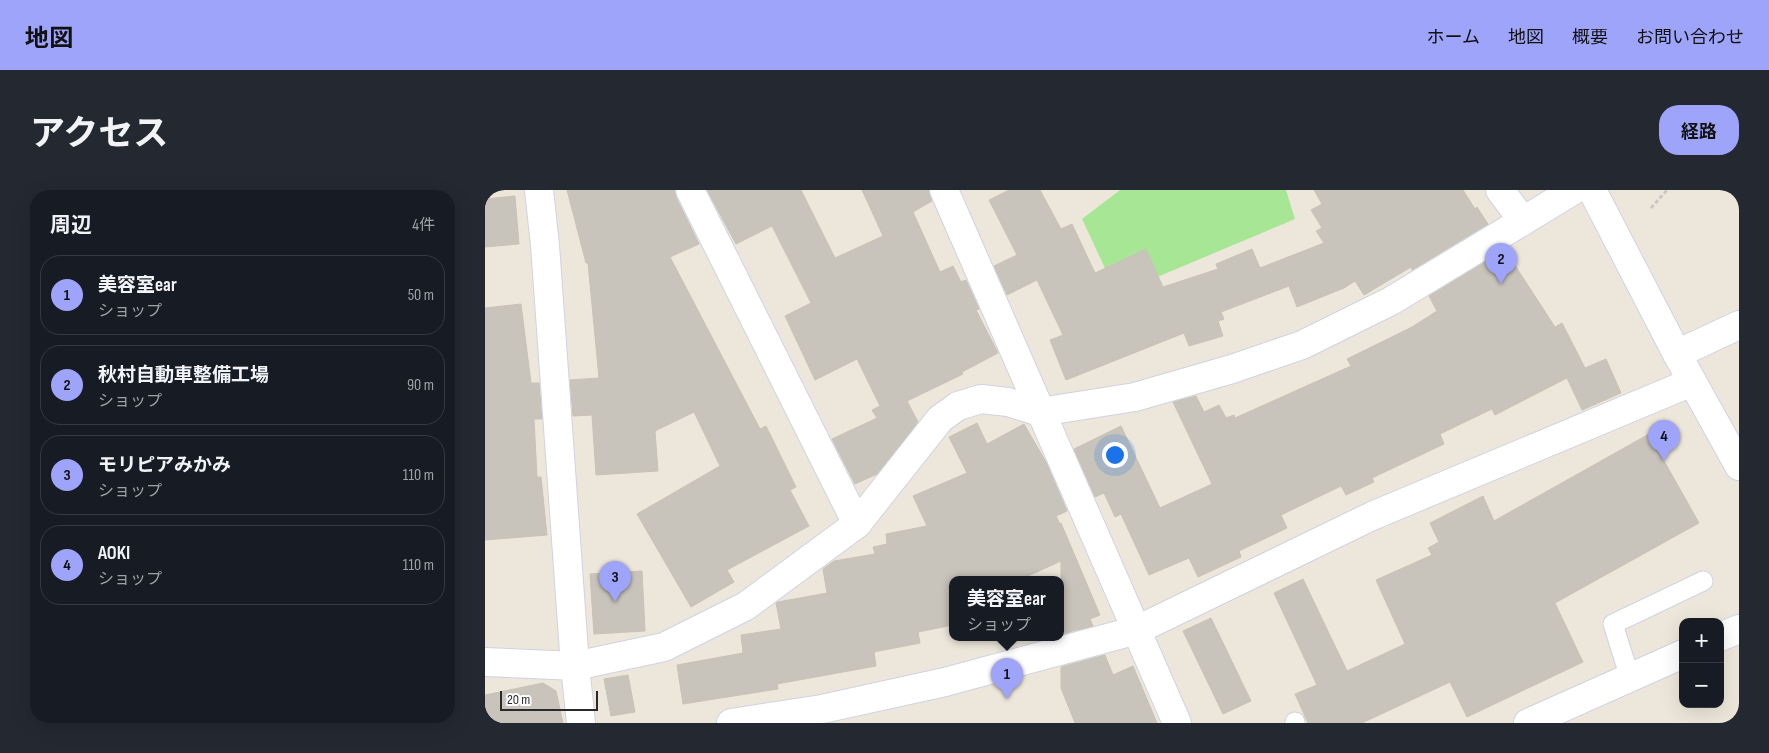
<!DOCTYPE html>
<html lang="ja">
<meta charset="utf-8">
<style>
:root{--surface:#171b24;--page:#242831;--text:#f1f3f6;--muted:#9ea1a6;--line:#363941;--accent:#9da4fa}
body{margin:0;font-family:"Sofia Sans Condensed","Noto Sans JP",sans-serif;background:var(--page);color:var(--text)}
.controls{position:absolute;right:15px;bottom:15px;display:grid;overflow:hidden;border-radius:10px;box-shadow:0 5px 20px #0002}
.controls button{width:45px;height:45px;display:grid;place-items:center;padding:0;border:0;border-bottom:1px solid var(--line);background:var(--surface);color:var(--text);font:25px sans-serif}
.scale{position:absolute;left:15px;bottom:12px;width:98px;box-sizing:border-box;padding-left:5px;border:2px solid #2a2a2a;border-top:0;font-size:14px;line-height:18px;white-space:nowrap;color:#2a2a2a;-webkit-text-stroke:4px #fff;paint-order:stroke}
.you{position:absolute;left:629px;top:264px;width:18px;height:18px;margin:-12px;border:4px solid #fff;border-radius:50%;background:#1a73e8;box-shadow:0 0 0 8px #1a73e833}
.badge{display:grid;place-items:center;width:32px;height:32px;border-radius:50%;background:var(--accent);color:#111;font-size:16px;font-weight:700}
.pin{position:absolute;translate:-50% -41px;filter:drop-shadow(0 1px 2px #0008)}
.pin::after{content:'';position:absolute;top:26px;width:18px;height:15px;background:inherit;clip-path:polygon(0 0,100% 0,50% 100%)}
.popup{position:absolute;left:464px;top:386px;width:115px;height:65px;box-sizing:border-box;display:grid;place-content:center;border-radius:10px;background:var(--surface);filter:drop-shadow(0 1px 4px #0005);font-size:16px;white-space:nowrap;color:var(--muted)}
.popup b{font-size:19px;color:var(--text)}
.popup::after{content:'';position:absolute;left:50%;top:100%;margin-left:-10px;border:10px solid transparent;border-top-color:var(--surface)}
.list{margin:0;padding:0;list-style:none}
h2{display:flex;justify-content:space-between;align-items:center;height:65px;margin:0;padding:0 20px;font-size:21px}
h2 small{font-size:16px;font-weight:400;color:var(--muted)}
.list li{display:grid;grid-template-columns:32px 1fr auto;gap:15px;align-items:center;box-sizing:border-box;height:80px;margin:0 10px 10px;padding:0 10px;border:1px solid var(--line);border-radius:20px}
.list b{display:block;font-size:19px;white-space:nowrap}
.list p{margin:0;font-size:16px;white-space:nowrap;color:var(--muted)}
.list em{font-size:16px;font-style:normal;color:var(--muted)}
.map{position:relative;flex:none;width:1254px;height:533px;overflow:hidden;border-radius:20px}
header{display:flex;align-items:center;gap:30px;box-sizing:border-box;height:70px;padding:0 25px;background:var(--accent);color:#111}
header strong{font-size:24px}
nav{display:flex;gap:28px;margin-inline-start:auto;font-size:18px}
.intro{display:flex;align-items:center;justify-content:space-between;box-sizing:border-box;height:120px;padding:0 30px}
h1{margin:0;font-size:35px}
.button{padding:12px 22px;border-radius:20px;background:var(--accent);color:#111;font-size:18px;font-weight:700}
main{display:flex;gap:30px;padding:0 30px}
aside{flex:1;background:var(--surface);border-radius:20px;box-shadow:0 5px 20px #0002}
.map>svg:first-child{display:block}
</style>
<header>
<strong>地図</strong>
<nav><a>ホーム</a><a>地図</a><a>概要</a><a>お問い合わせ</a></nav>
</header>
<div class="intro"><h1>アクセス</h1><a class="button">経路</a></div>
<main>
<aside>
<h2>周辺<small>4件</small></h2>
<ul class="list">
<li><span class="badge">1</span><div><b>美容室ear</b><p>ショップ</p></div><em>50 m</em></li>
<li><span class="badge">2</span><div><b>秋村自動車整備工場</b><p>ショップ</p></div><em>90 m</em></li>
<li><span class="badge">3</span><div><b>モリピアみかみ</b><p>ショップ</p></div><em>110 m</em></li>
<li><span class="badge">4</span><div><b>AOKI</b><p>ショップ</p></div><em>110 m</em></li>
</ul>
</aside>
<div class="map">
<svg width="1254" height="533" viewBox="0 0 1254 533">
<rect width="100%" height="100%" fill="#ede7db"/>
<!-- green -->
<path fill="#a7e695" d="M 635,0 L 801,0 L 810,29 L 632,104 L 597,29 Z"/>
<!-- building -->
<g fill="#c8c4bb" stroke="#c8c3b5">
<path d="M 82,0 L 190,0 L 191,7 L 214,54 L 185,67 L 275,239 L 281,236 L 311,297 L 305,300 L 324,336 L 242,380 L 249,392 L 206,417 L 152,324 L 235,276 L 209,222 L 170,241 L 173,281 L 111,285 L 107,225 L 88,226 L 85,190 L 114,188 L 103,73 L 101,73 Z"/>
<path d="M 222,0 L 316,0 L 350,68 L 398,46 L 377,0 L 444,0 L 447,11 L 428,22 L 455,82 L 468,76 L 476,92 L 481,90 L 494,119 L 491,120 L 513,163 L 477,182 L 478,184 L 422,211 L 433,232 L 392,284 L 370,294 L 347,249 L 392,228 L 387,220 L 395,216 L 372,169 L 330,190 L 300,126 L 326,113 L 287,36 L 251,54 Z"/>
<path d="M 524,0 L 555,0 L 576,39 L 587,34 L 610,83 L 661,59 L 678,97 L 733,79 L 731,74 L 767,59 L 775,78 L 839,53 L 831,41 L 837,38 L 826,20 L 837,14 L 829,0 L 978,0 L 990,19 L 992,17 L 1003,34 L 927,80 L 926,77 L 879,105 L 870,91 L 859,98 L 812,117 L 804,96 L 736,122 L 739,129 L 733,131 L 738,146 L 704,156 L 699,143 L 581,190 L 565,150 L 578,145 L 552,90 L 522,105 L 509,76 L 532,65 L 504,10 Z"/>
<path d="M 30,6 L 34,54 L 0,57 L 0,9 Z"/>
<path d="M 1020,60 L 1070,137 L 1077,133 L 1100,178 L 1121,169 L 1136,203 L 1097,220 L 1082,188 L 1010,225 L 1007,219 L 955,244 L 959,254 L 887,288 L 889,292 L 861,305 L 856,296 L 796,325 L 802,338 L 754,361 L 756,367 L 713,387 L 704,368 L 664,385 L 636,324 L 630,327 L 619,303 L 610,307 L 589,259 L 636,236 L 675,318 L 727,294 L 688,212 L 711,206 L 719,222 L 734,215 L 741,228 L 749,225 L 750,228 L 866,176 L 862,169 L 927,137 L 952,121 L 944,106 Z"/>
<path d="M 36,114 L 46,193 L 54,193 L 57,229 L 49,229 L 52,287 L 56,287 L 62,345 L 0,350 L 0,118 Z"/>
<path d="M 492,233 L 502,254 L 539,234 L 561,272 L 582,321 L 571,326 L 576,336 L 576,333 L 615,425 L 605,429 L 608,436 L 576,444 L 576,371 L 534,390 L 468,390 L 468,435 L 433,442 L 435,453 L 389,462 L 391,476 L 292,494 L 293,499 L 198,514 L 192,475 L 258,463 L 256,445 L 296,439 L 291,413 L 293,412 L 342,403 L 338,379 L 349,371 L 390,364 L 388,357 L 402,354 L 401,344 L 442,336 L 428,306 L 482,283 L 464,247 Z"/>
<path d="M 1164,244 L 1214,333 L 1070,413 L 1098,472 L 982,527 L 965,492 L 877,533 L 823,533 L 810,504 L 832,495 L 789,403 L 818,389 L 862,481 L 920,454 L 891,390 L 947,365 L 943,358 L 954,352 L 945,333 L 998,306 L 1009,331 Z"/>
<path d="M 157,381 L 160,441 L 109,444 L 105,384 Z"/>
<path d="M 726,428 L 766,511 L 738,524 L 698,441 Z"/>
<path d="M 620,465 L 628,485 L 648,476 L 672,533 L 590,533 L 576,498 L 576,477 Z"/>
<path d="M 143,485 L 150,522 L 126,526 L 119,489 Z"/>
<path d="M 58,493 L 71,501 L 78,533 L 0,533 L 0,505 Z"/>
</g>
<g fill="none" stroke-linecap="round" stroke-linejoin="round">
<defs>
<g id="service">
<path d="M 1145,488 L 1128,434 L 1218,391"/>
<path d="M 810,532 L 810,533"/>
</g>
<g id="minor">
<path d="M 54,0 L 60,55 L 90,476 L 96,533"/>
<path d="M 205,0 L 372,334"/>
<path d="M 459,0 L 692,533"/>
<path d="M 1015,0 L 1038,31"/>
<path d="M 1192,164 L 1254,135"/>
<path d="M 1235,447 L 1254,439"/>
<path d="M 0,472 L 90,476 L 179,457 L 261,416 L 372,334 L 455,229 L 473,216 L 496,209 L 523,212 L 555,222 L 650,207 L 747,179 L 817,155 L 906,111 L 1089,0"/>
<path d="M 246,533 L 337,519 L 460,492 L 652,440 L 887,326 L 1207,192"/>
<path d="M 1043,533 L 1198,464"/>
</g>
<path id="tertiary" d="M 1107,0 L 1192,164 L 1254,276"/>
</defs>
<!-- service casing -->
<use href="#service" stroke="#d0d2e3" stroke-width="21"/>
<!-- minor casing -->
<use href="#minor" stroke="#d0d2e3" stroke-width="30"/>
<!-- tertiary casing -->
<use href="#tertiary" stroke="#d0d2e3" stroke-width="30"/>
<!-- path -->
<path stroke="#c8c8c8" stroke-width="3" stroke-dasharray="4 2.5" stroke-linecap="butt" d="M 1166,18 L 1182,0"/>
<!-- service -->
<use href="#service" stroke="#fff" stroke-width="19"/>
<!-- minor -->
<use href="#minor" stroke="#fff" stroke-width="28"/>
<!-- tertiary -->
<use href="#tertiary" stroke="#fff" stroke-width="28"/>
</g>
</svg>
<div class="controls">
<button>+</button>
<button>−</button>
</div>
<div class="scale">20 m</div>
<div class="you"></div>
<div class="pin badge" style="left:522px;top:509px">1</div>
<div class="popup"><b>美容室ear</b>ショップ</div>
<div class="pin badge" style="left:1016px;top:94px">2</div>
<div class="pin badge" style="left:130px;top:412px">3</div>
<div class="pin badge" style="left:1179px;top:271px">4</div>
</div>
</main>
